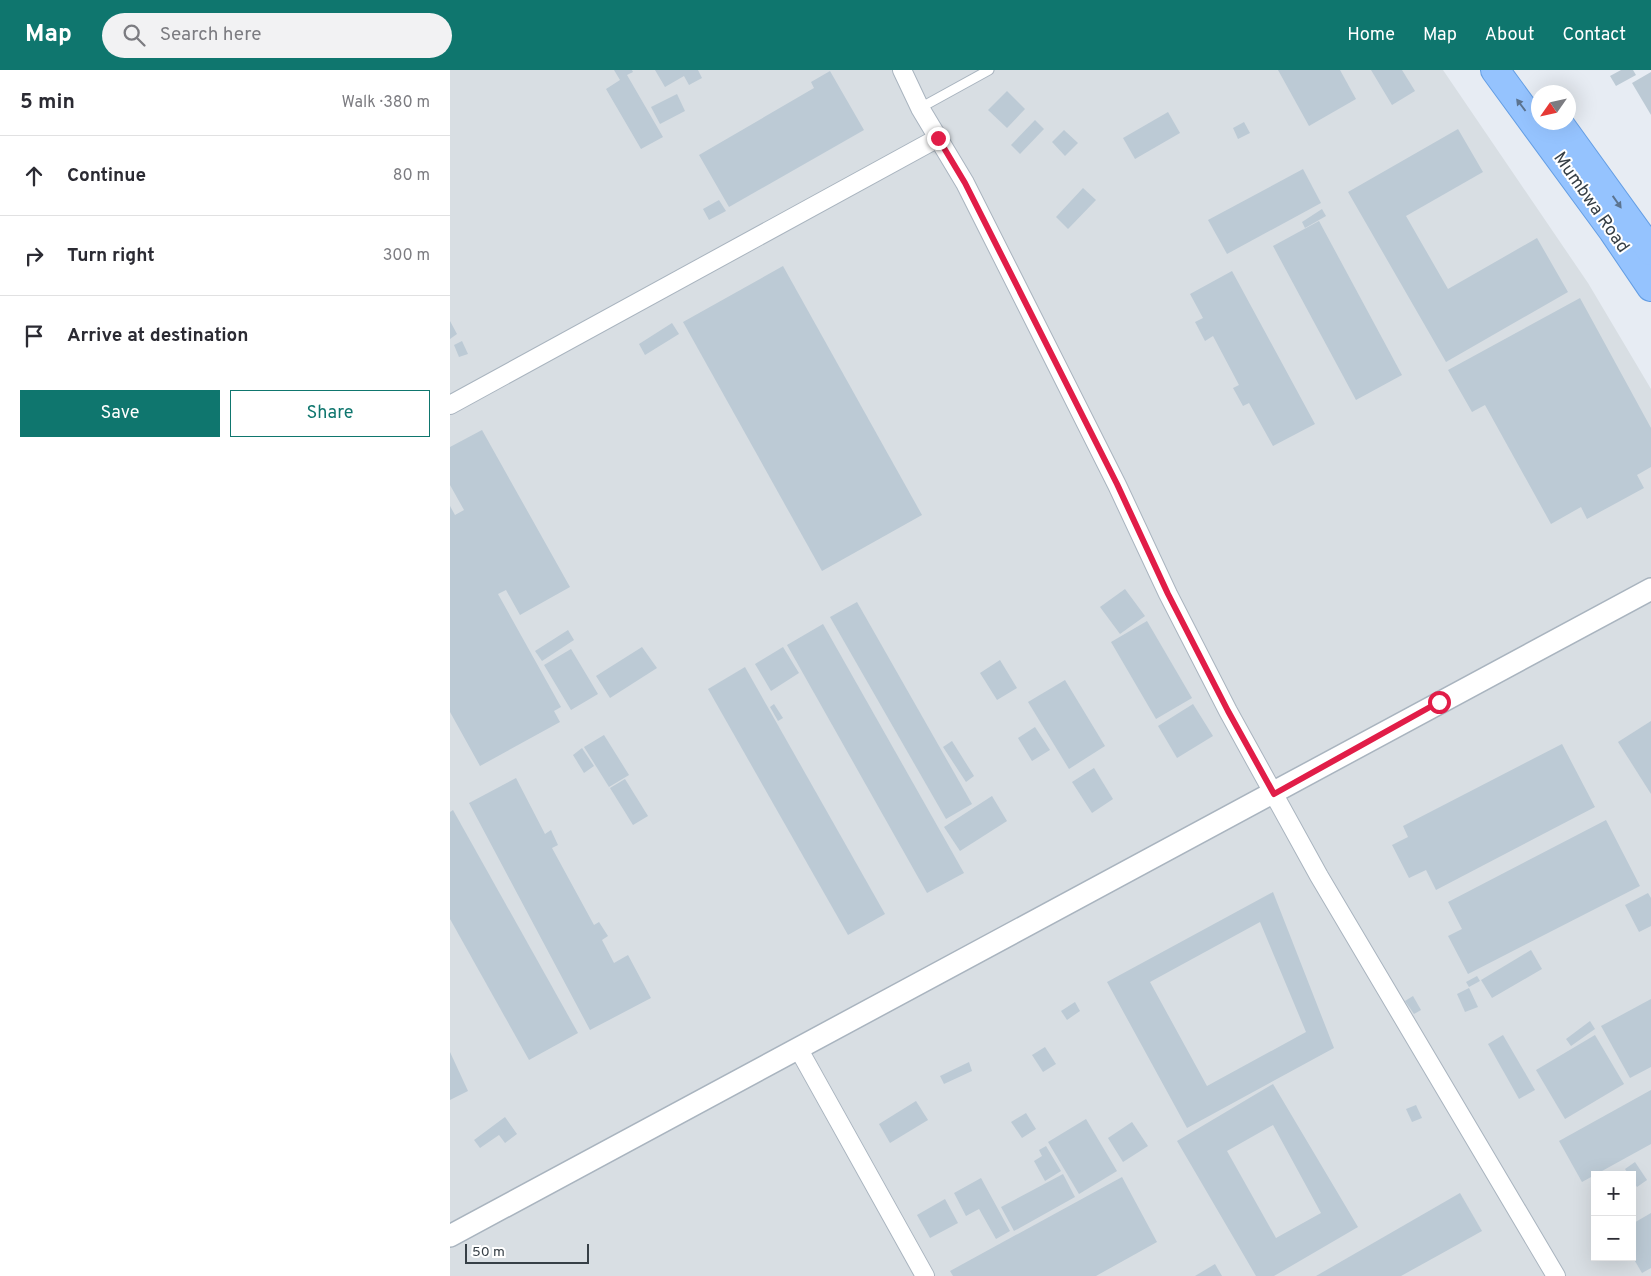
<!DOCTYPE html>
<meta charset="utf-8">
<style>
:root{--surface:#fff;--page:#f2f2f3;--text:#2b2b33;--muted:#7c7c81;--line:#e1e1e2;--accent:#0f766e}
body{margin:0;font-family:Overpass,sans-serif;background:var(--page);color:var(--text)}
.controls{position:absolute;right:15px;bottom:15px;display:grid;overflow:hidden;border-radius:0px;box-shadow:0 5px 20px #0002}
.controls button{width:45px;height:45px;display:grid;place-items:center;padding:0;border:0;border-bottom:1px solid var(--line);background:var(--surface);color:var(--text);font:25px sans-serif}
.compass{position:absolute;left:1081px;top:15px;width:45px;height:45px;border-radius:50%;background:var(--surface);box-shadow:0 5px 20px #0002;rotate:236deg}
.scale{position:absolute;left:15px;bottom:12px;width:124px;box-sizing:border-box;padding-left:5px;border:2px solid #363f46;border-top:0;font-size:14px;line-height:18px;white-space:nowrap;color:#363f46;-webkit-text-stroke:4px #fff;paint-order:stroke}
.stop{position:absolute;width:15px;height:15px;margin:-11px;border:4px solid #e11d48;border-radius:50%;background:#fff}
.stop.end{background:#e11d48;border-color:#fff;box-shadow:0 1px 5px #0008}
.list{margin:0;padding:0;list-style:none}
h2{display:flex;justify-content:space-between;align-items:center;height:65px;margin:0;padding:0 20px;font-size:21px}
h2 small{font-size:16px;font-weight:400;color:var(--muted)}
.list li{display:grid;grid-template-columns:32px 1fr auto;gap:15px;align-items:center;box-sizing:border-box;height:80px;padding:0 20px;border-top:1px solid var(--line)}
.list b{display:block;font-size:19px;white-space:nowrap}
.list em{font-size:16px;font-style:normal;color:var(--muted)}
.actions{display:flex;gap:10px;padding:15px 20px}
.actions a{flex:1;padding:11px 0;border:1px solid var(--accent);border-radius:0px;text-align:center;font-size:18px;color:var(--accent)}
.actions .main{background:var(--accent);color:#fff}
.icon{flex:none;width:28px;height:28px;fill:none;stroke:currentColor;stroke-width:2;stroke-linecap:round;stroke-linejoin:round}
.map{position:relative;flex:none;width:1201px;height:1206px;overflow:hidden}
header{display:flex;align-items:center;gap:30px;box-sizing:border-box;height:70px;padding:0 25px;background:var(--accent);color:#fff}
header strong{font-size:24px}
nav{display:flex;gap:28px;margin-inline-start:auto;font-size:18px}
.search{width:350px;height:45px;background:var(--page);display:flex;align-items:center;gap:12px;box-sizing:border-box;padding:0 18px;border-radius:28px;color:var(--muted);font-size:19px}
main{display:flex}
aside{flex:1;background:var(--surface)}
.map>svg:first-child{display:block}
</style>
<header>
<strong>Map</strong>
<div class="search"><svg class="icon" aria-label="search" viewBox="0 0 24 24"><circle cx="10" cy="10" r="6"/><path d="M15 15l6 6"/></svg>Search here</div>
<nav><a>Home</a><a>Map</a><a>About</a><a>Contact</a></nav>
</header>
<main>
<aside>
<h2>5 min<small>Walk · 380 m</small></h2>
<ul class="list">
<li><svg class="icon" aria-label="ahead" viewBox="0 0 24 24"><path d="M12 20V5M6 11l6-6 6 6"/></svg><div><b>Continue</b></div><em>80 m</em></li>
<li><svg class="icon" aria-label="right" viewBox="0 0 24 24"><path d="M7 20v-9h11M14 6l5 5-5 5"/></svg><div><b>Turn right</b></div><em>300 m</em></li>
<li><svg class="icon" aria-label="arrive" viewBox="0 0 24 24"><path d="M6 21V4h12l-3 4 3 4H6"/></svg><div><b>Arrive at destination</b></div></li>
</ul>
<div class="actions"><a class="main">Save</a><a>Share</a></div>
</aside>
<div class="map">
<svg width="1201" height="1206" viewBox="0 0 1201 1206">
<rect width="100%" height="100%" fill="#e7ecf3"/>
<!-- industrial -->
<path fill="#d8dee3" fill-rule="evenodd" d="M 0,0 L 993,0 L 1138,213 L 1201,319 L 1201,1206 L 0,1206 ZM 1145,1105 L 1182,1105 L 1182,1187 L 1145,1187 Z"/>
<!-- building -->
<g fill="#bccad5" fill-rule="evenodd">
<path d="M 164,0 L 182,0 L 183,2 L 177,5 L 213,67 L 191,79 L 156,19 L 170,10 Z"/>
<path d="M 205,0 L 248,0 L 252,8 L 239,15 L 234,6 L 215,17 Z"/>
<path d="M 828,0 L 890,0 L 906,29 L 859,56 Z"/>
<path d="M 921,0 L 952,0 L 965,21 L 942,35 Z"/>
<path d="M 1171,0 L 1183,0 L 1186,5 L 1166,16 L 1160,6 Z"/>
<path d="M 380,1 L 414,60 L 279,137 L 249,85 L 364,18 L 361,12 Z"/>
<path d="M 1201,2 L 1201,45 L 1182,13 Z"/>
<path d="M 557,21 L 575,39 L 557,58 L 538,40 Z"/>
<path d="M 227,24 L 235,41 L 210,54 L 201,37 Z"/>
<path d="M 718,42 L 730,63 L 685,89 L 673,68 Z"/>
<path d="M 585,50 L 594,59 L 570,84 L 561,75 Z"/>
<path d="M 794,52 L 800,63 L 788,69 L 783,58 Z"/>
<path d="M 1008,59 L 1033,102 L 956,146 L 998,219 L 1087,168 L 1118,222 L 996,292 L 898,122 Z"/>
<path d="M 614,60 L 628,73 L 615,86 L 602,72 Z"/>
<path d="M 853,99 L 871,133 L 777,184 L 758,150 Z"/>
<path d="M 633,118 L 646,130 L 618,159 L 606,147 Z"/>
<path d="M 269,130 L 276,141 L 259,150 L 253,139 Z"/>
<path d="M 872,139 L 876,146 L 855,158 L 852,152 Z"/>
<path d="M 869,151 L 952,305 L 906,330 L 823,176 Z"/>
<path d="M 333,196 L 472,445 L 372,501 L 233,252 Z"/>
<path d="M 782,201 L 865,354 L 823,376 L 799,333 L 793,336 L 783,318 L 789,315 L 763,266 L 755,271 L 745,252 L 753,248 L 740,224 Z"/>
<path d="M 1130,228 L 1201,358 L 1201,397 L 1187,405 L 1194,418 L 1137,449 L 1131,437 L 1101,454 L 1035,335 L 1022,342 L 998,300 Z"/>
<path d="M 0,251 L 7,264 L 0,269 Z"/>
<path d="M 222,253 L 229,264 L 195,285 L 189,274 Z"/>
<path d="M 12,271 L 18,284 L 9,287 L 4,275 Z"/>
<path d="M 32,360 L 120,517 L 70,545 L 56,520 L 48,524 L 111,637 L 104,641 L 110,652 L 30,696 L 0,642 L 0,436 L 5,445 L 14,440 L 0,415 L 0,377 Z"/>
<path d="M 675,519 L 695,546 L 670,564 L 650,537 Z"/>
<path d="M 407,532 L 522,734 L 496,749 L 380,547 Z"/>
<path d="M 697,551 L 742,628 L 706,649 L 661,572 Z"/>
<path d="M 373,554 L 514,803 L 477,823 L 337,575 Z"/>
<path d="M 118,560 L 124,570 L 92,591 L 85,581 Z"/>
<path d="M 192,577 L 207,598 L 160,628 L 146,606 Z"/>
<path d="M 333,577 L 349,603 L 321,621 L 305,594 Z"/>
<path d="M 121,579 L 148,624 L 121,640 L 94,595 Z"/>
<path d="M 550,590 L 567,618 L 547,630 L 530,603 Z"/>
<path d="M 295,597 L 435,844 L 398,865 L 258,619 Z"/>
<path d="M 615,610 L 655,676 L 619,699 L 578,632 Z"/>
<path d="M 324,634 L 333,648 L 328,651 L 320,637 Z"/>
<path d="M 743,634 L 763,666 L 727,688 L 708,656 Z"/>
<path d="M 1201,651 L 1201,724 L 1168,672 Z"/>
<path d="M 585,657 L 600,680 L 582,691 L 568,668 Z"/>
<path d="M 154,665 L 179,705 L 159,717 L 134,677 Z"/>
<path d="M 502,671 L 524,706 L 516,712 L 493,677 Z"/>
<path d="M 1112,674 L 1145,737 L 986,820 L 976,800 L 959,808 L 942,775 L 958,767 L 953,756 Z"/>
<path d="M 132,678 L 144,696 L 134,703 L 123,685 Z"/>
<path d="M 644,698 L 663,729 L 642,743 L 622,712 Z"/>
<path d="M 66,708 L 95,764 L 101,760 L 108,775 L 102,778 L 144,855 L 149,852 L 158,866 L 152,870 L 164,893 L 178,885 L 201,928 L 140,960 L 19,733 Z"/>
<path d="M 175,709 L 198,746 L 183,755 L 160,718 Z"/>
<path d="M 542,726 L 557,751 L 510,781 L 494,757 Z"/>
<path d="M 3,740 L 128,963 L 79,990 L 0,849 L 0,742 Z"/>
<path d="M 1156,750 L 1190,816 L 1018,904 L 998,866 L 1012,859 L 998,832 Z"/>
<path d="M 823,822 L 884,978 L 737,1058 L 657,912 ZM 810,852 L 856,962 L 757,1016 L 700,912 Z"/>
<path d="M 1198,823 L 1201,828 L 1201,856 L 1189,862 L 1175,835 Z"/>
<path d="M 1081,880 L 1092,899 L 1042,928 L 1031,910 Z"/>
<path d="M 1027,906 L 1030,911 L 1019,917 L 1016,912 Z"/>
<path d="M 1019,918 L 1028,937 L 1015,942 L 1007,924 Z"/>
<path d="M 963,926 L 971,940 L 964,944 L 955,931 Z"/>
<path d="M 1201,929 L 1201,997 L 1180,1008 L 1151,956 Z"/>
<path d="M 625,932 L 630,941 L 617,950 L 611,941 Z"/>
<path d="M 1140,951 L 1145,959 L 1121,976 L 1116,969 Z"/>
<path d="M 1053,965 L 1085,1020 L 1069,1029 L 1038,974 Z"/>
<path d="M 1145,965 L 1174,1014 L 1115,1049 L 1086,1000 Z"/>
<path d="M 595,977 L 606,994 L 593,1002 L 582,985 Z"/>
<path d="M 0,982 L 18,1021 L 0,1030 Z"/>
<path d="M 519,992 L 522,1001 L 494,1014 L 490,1006 Z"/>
<path d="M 823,1014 L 908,1157 L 824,1206 L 806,1206 L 727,1071 ZM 823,1055 L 871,1143 L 826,1168 L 777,1081 Z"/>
<path d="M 1201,1020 L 1201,1074 L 1132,1112 L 1109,1071 Z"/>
<path d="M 466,1031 L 478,1050 L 440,1073 L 429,1054 Z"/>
<path d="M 966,1035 L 972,1048 L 962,1052 L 956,1039 Z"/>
<path d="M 576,1043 L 586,1059 L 572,1068 L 561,1052 Z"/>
<path d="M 55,1047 L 67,1064 L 55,1073 L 49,1065 L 30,1078 L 24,1070 Z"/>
<path d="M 636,1049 L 667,1101 L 629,1124 L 598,1072 Z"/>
<path d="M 682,1052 L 698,1076 L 673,1092 L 658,1068 Z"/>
<path d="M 596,1076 L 611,1101 L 595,1111 L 584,1091 L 592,1086 L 589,1080 Z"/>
<path d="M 1185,1092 L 1197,1110 L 1187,1117 L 1182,1110 L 1182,1105 L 1179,1105 L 1175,1099 Z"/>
<path d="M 613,1104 L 625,1127 L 564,1161 L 551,1137 Z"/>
<path d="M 672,1107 L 707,1172 L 646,1206 L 503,1206 L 500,1201 Z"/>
<path d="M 531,1108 L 560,1161 L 546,1169 L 529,1139 L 516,1146 L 504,1123 Z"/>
<path d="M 1010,1123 L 1032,1161 L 1007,1175 L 951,1206 L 866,1206 Z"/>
<path d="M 495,1129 L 508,1153 L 480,1168 L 467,1145 Z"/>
<path d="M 1201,1143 L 1201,1198 L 1192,1203 L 1182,1186 L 1182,1154 Z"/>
<path d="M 765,1194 L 772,1206 L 745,1206 Z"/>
</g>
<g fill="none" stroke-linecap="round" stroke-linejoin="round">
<defs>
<path id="service" d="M 470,38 L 539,0"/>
<g id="minor">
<path d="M 452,0 L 470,38 L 515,113 L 667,415 L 718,524 L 778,641 L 869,806 L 1106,1206"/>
<path d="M 0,335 L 488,68"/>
<path d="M 348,978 L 475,1206"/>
</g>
<path id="tertiary" d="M 0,1166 L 1201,519"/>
<g id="primary">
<path d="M 1045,0 L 1163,161 L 1201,217"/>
<path d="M 1108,52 L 1201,181"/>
</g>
</defs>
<!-- service casing -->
<use href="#service" stroke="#a9b4bf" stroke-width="11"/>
<!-- minor casing -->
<use href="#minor" stroke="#a9b4bf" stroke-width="20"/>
<!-- tertiary casing -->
<use href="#tertiary" stroke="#a9b4bf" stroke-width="24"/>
<!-- primary casing -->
<use href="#primary" stroke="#649ee4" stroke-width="30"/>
<!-- service -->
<use href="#service" stroke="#fff" stroke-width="9"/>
<!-- minor -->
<use href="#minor" stroke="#fff" stroke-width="18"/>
<!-- tertiary -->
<use href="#tertiary" stroke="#fff" stroke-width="21"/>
<!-- primary -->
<use href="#primary" stroke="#95c3fe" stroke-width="28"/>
</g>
<!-- one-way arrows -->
<defs><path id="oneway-solid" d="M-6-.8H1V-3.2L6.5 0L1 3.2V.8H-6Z" transform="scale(1.25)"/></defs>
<g fill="#5c7490">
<use href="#oneway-solid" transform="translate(1071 35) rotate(-127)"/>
<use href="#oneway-solid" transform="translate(1167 132) rotate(55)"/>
</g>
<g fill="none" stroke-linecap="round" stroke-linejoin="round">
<!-- route -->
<path stroke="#e11d48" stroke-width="6" d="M 488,68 L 515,113 L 667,414 L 718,524 L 778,641 L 824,724 L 989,632"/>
</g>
<g text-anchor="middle" stroke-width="4" stroke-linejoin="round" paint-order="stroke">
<!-- street labels -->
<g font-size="18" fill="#363f46" stroke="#fff">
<text transform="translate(1142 132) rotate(55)" y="6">Mumbwa Road</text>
</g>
</g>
</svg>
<div class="controls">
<button>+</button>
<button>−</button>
</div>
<svg class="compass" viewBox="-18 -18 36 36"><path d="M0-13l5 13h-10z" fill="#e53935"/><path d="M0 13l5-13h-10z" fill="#7c7c81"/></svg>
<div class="scale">50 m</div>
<div class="stop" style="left:989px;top:632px"></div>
<div class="stop end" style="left:488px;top:68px"></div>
</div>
</main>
